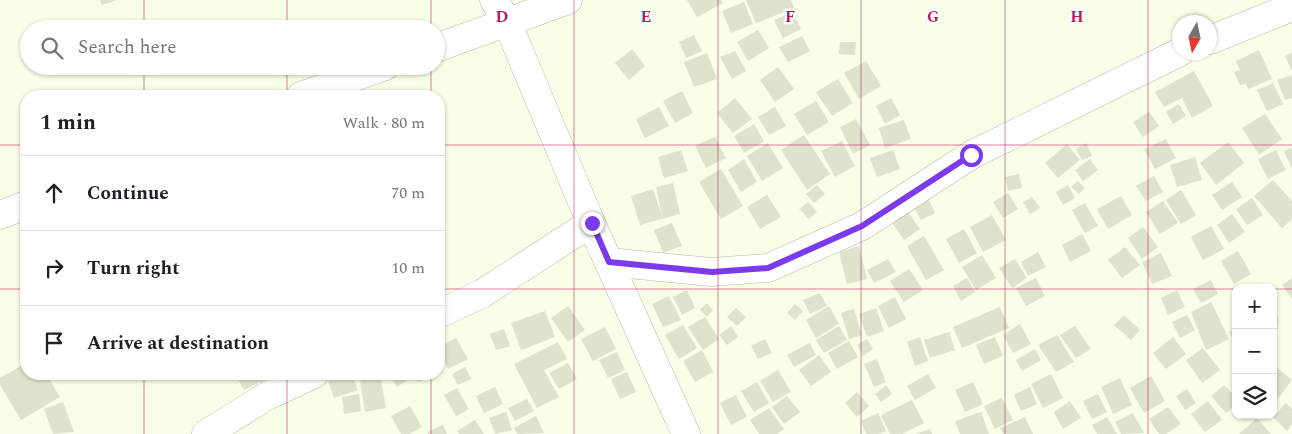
<!DOCTYPE html>
<meta charset="utf-8">
<style>
:root{--surface:#fff;--page:#f6f6f6;--text:#202124;--muted:#757577;--line:#e0e0e0}
body{margin:0;font-family:Spectral,serif;background:var(--page);color:var(--text)}
.controls{position:absolute;right:15px;bottom:15px;display:grid;overflow:hidden;border-radius:10px;box-shadow:0 1px 4px #0004}
.controls button{width:45px;height:45px;display:grid;place-items:center;padding:0;border:0;border-bottom:1px solid var(--line);background:var(--surface);color:var(--text);font:25px sans-serif}
.compass{position:absolute;left:1172px;top:15px;width:45px;height:45px;border-radius:50%;background:var(--surface);box-shadow:0 1px 4px #0004;rotate:189deg}
.stop{position:absolute;width:15px;height:15px;margin:-11px;border:4px solid #7c3aed;border-radius:50%;background:#fff}
.stop.end{background:#7c3aed;border-color:#fff;box-shadow:0 1px 5px #0008}
.list{margin:0;padding:0;list-style:none}
h2{display:flex;justify-content:space-between;align-items:center;height:65px;margin:0;padding:0 20px;font-size:21px}
h2 small{font-size:16px;font-weight:400;color:var(--muted)}
.list li{display:grid;grid-template-columns:32px 1fr auto;gap:15px;align-items:center;box-sizing:border-box;height:75px;padding:0 20px;border-top:1px solid var(--line)}
.list b{display:block;font-size:19px;white-space:nowrap}
.list em{font-size:16px;font-style:normal;color:var(--muted)}
.icon{flex:none;width:28px;height:28px;fill:none;stroke:currentColor;stroke-width:2;stroke-linecap:round;stroke-linejoin:round}
.map{position:relative;flex:none;width:1292px;height:434px;overflow:hidden}
.search{position:absolute;background:var(--surface);box-shadow:0 1px 4px #0004;left:20px;top:20px;width:425px;height:55px;display:flex;align-items:center;gap:12px;box-sizing:border-box;padding:0 18px;border-radius:28px;color:var(--muted);font-size:19px}
.panel{position:absolute;background:var(--surface);box-shadow:0 1px 4px #0004;left:20px;top:90px;width:425px;height:290px;border-radius:20px}
.map>svg:first-child{display:block}
</style>
<div class="map">
<svg width="1292" height="434" viewBox="0 0 1292 434">
<rect width="100%" height="100%" fill="#f9fee7"/>
<!-- building -->
<g fill="#dee3cc">
<path d="M 100,0 L 117,0 L 102,5 Z"/>
<path d="M 687,0 L 721,0 L 723,3 L 697,17 Z"/>
<path d="M 746,0 L 791,0 L 794,8 L 756,23 Z"/>
<path d="M 744,2 L 753,24 L 731,33 L 722,11 Z"/>
<path d="M 793,12 L 801,29 L 783,38 L 774,20 Z"/>
<path d="M 758,30 L 769,48 L 748,61 L 737,42 Z"/>
<path d="M 694,35 L 702,51 L 686,58 L 679,42 Z"/>
<path d="M 802,36 L 810,51 L 788,62 L 779,47 Z"/>
<path d="M 840,42 L 856,42 L 855,55 L 839,54 Z"/>
<path d="M 632,49 L 645,66 L 629,80 L 615,63 Z"/>
<path d="M 1259,50 L 1272,79 L 1248,89 L 1246,84 L 1240,85 L 1234,72 L 1240,70 L 1236,61 Z"/>
<path d="M 735,51 L 746,71 L 732,79 L 720,57 Z"/>
<path d="M 1292,52 L 1292,71 L 1285,56 Z"/>
<path d="M 707,53 L 717,79 L 694,87 L 684,62 Z"/>
<path d="M 866,61 L 881,86 L 859,99 L 844,73 Z"/>
<path d="M 778,67 L 794,89 L 775,102 L 760,80 Z"/>
<path d="M 1194,71 L 1213,106 L 1192,118 L 1182,98 L 1164,107 L 1155,92 Z"/>
<path d="M 1292,75 L 1292,98 L 1285,100 L 1277,80 Z"/>
<path d="M 838,79 L 853,103 L 832,116 L 816,92 Z"/>
<path d="M 1273,83 L 1283,104 L 1267,111 L 1257,90 Z"/>
<path d="M 682,91 L 693,113 L 675,123 L 663,101 Z"/>
<path d="M 735,98 L 752,119 L 733,133 L 717,113 Z"/>
<path d="M 891,98 L 900,115 L 885,124 L 876,106 Z"/>
<path d="M 816,101 L 829,122 L 807,135 L 794,114 Z"/>
<path d="M 1179,104 L 1186,116 L 1173,124 L 1166,112 Z"/>
<path d="M 659,107 L 669,126 L 645,138 L 636,119 Z"/>
<path d="M 775,107 L 786,126 L 769,135 L 758,117 Z"/>
<path d="M 1149,112 L 1159,126 L 1143,137 L 1133,122 Z"/>
<path d="M 1265,114 L 1282,139 L 1259,155 L 1242,128 Z"/>
<path d="M 856,119 L 870,145 L 853,154 L 840,127 Z"/>
<path d="M 904,120 L 911,139 L 885,148 L 879,128 Z"/>
<path d="M 754,124 L 764,141 L 744,153 L 734,136 Z"/>
<path d="M 804,135 L 830,174 L 807,190 L 781,150 Z"/>
<path d="M 715,137 L 726,158 L 706,168 L 695,146 Z"/>
<path d="M 1166,139 L 1176,158 L 1155,169 L 1144,149 Z"/>
<path d="M 842,141 L 855,166 L 835,177 L 821,151 Z"/>
<path d="M 1228,142 L 1244,163 L 1216,185 L 1200,163 Z"/>
<path d="M 768,143 L 783,168 L 762,181 L 747,156 Z"/>
<path d="M 1086,143 L 1092,156 L 1082,160 L 1076,149 Z"/>
<path d="M 1067,144 L 1080,160 L 1058,178 L 1045,163 Z"/>
<path d="M 1292,148 L 1292,169 L 1284,151 Z"/>
<path d="M 681,150 L 688,171 L 664,178 L 658,157 Z"/>
<path d="M 893,150 L 900,169 L 877,177 L 870,158 Z"/>
<path d="M 1276,150 L 1286,170 L 1268,179 L 1258,159 Z"/>
<path d="M 1195,157 L 1202,180 L 1177,187 L 1170,165 Z"/>
<path d="M 744,159 L 757,182 L 741,192 L 728,170 Z"/>
<path d="M 1090,159 L 1098,170 L 1083,181 L 1075,170 Z"/>
<path d="M 721,169 L 743,206 L 721,219 L 699,182 Z"/>
<path d="M 1019,174 L 1022,188 L 1008,191 L 1005,177 Z"/>
<path d="M 1154,176 L 1163,192 L 1146,201 L 1136,186 Z"/>
<path d="M 1273,180 L 1292,201 L 1292,219 L 1282,228 L 1254,196 Z"/>
<path d="M 1078,181 L 1085,188 L 1079,194 L 1071,187 Z"/>
<path d="M 1232,182 L 1242,197 L 1222,210 L 1212,195 Z"/>
<path d="M 673,183 L 680,214 L 640,225 L 631,196 L 653,189 L 662,216 L 656,187 Z"/>
<path d="M 817,185 L 825,194 L 814,203 L 806,194 Z"/>
<path d="M 1068,185 L 1075,198 L 1063,205 L 1056,192 Z"/>
<path d="M 1181,190 L 1196,215 L 1181,224 L 1166,200 Z"/>
<path d="M 1008,193 L 1018,209 L 1003,218 L 993,202 Z"/>
<path d="M 767,195 L 781,217 L 760,229 L 747,207 Z"/>
<path d="M 1121,196 L 1132,215 L 1108,229 L 1097,209 Z"/>
<path d="M 1032,197 L 1040,208 L 1030,214 L 1023,202 Z"/>
<path d="M 928,198 L 935,213 L 921,220 L 913,206 Z"/>
<path d="M 1252,198 L 1263,215 L 1247,225 L 1236,209 Z"/>
<path d="M 1163,201 L 1178,223 L 1160,234 L 1146,212 Z"/>
<path d="M 808,202 L 817,212 L 809,219 L 799,209 Z"/>
<path d="M 1085,203 L 1098,226 L 1085,233 L 1072,210 Z"/>
<path d="M 906,209 L 920,229 L 904,240 L 890,220 Z"/>
<path d="M 1232,214 L 1245,232 L 1229,243 L 1217,225 Z"/>
<path d="M 992,215 L 1006,240 L 983,252 L 970,227 Z"/>
<path d="M 672,223 L 682,246 L 663,253 L 654,230 Z"/>
<path d="M 1211,226 L 1224,249 L 1203,260 L 1191,237 Z"/>
<path d="M 1143,227 L 1158,247 L 1142,259 L 1128,238 Z"/>
<path d="M 964,229 L 977,253 L 959,263 L 946,239 Z"/>
<path d="M 1082,234 L 1091,251 L 1070,262 L 1062,245 Z"/>
<path d="M 924,236 L 944,270 L 926,280 L 907,246 Z"/>
<path d="M 859,246 L 867,279 L 847,284 L 839,252 Z"/>
<path d="M 1125,247 L 1140,265 L 1122,278 L 1108,260 Z"/>
<path d="M 1238,251 L 1251,274 L 1234,284 L 1221,261 Z"/>
<path d="M 1038,252 L 1046,267 L 1028,276 L 1021,262 Z"/>
<path d="M 1161,253 L 1172,276 L 1152,284 L 1142,262 Z"/>
<path d="M 982,255 L 996,278 L 976,290 L 962,267 Z"/>
<path d="M 888,259 L 896,272 L 874,283 L 867,270 Z"/>
<path d="M 1015,259 L 1027,278 L 1012,288 L 999,268 Z"/>
<path d="M 909,269 L 923,290 L 904,302 L 890,281 Z"/>
<path d="M 967,278 L 975,292 L 961,301 L 953,286 Z"/>
<path d="M 1036,278 L 1045,296 L 1026,306 L 1016,288 Z"/>
<path d="M 1292,278 L 1292,299 L 1282,285 Z"/>
<path d="M 1211,280 L 1218,294 L 1201,303 L 1193,289 Z"/>
<path d="M 687,290 L 695,308 L 682,315 L 673,297 Z"/>
<path d="M 1177,290 L 1185,307 L 1168,315 L 1161,298 Z"/>
<path d="M 820,293 L 827,306 L 810,314 L 803,300 Z"/>
<path d="M 669,296 L 681,320 L 663,327 L 652,304 Z"/>
<path d="M 895,297 L 906,319 L 889,328 L 878,306 Z"/>
<path d="M 1211,302 L 1229,339 L 1206,350 L 1191,312 Z"/>
<path d="M 707,303 L 713,310 L 707,317 L 700,310 Z"/>
<path d="M 795,304 L 803,311 L 795,320 L 787,313 Z"/>
<path d="M 568,306 L 585,330 L 568,342 L 551,318 Z"/>
<path d="M 829,306 L 839,324 L 816,338 L 806,320 Z"/>
<path d="M 1000,307 L 1009,328 L 962,348 L 953,327 Z"/>
<path d="M 736,308 L 746,317 L 737,326 L 727,317 Z"/>
<path d="M 876,308 L 884,331 L 867,337 L 859,314 Z"/>
<path d="M 854,309 L 862,335 L 849,339 L 841,313 Z"/>
<path d="M 545,311 L 555,337 L 521,350 L 511,323 Z"/>
<path d="M 1124,315 L 1140,330 L 1131,340 L 1114,325 Z"/>
<path d="M 1187,315 L 1195,330 L 1180,338 L 1172,322 Z"/>
<path d="M 1273,316 L 1279,317 L 1276,336 L 1273,335 Z"/>
<path d="M 705,317 L 719,339 L 703,350 L 688,327 Z"/>
<path d="M 1020,324 L 1031,344 L 1013,353 L 1003,335 Z"/>
<path d="M 683,325 L 697,348 L 679,359 L 665,335 Z"/>
<path d="M 731,326 L 738,337 L 727,345 L 719,335 Z"/>
<path d="M 839,326 L 847,340 L 824,353 L 816,340 Z"/>
<path d="M 1075,326 L 1091,349 L 1076,358 L 1060,335 Z"/>
<path d="M 605,327 L 616,349 L 593,361 L 581,339 Z"/>
<path d="M 1236,328 L 1236,343 L 1229,332 Z"/>
<path d="M 504,329 L 510,346 L 496,350 L 490,334 Z"/>
<path d="M 949,332 L 955,350 L 930,358 L 924,340 Z"/>
<path d="M 1057,335 L 1074,362 L 1056,372 L 1038,345 Z"/>
<path d="M 920,337 L 928,361 L 915,366 L 907,342 Z"/>
<path d="M 995,337 L 1003,356 L 984,364 L 976,345 Z"/>
<path d="M 1173,337 L 1186,354 L 1166,369 L 1153,353 Z"/>
<path d="M 456,338 L 468,359 L 448,369 L 439,352 L 439,347 Z"/>
<path d="M 765,339 L 772,353 L 758,359 L 751,346 Z"/>
<path d="M 867,339 L 873,349 L 863,356 L 857,345 Z"/>
<path d="M 849,341 L 858,357 L 837,369 L 828,353 Z"/>
<path d="M 558,342 L 567,359 L 544,370 L 559,397 L 537,408 L 514,364 Z"/>
<path d="M 810,343 L 816,355 L 794,367 L 787,355 Z"/>
<path d="M 1203,348 L 1220,370 L 1202,383 L 1186,360 Z"/>
<path d="M 1035,349 L 1041,360 L 1022,371 L 1016,360 Z"/>
<path d="M 702,350 L 713,372 L 695,382 L 683,361 Z"/>
<path d="M 617,352 L 625,370 L 608,378 L 599,360 Z"/>
<path d="M 819,355 L 831,372 L 811,386 L 799,370 Z"/>
<path d="M 877,359 L 886,382 L 874,387 L 864,364 Z"/>
<path d="M 26,363 L 26,374 L 46,374 L 60,397 L 21,420 L 0,385 L 0,378 Z"/>
<path d="M 568,363 L 577,379 L 559,389 L 549,373 Z"/>
<path d="M 1274,365 L 1292,380 L 1277,400 L 1273,397 Z"/>
<path d="M 465,367 L 471,379 L 458,385 L 452,374 Z"/>
<path d="M 778,370 L 791,392 L 773,402 L 760,381 Z"/>
<path d="M 627,372 L 636,392 L 620,399 L 611,379 Z"/>
<path d="M 235,374 L 264,374 L 266,379 L 244,390 Z"/>
<path d="M 352,374 L 358,390 L 334,398 L 328,381 Z"/>
<path d="M 359,374 L 380,374 L 386,408 L 365,412 Z"/>
<path d="M 389,374 L 406,374 L 409,379 L 397,387 Z"/>
<path d="M 414,374 L 436,374 L 418,382 Z"/>
<path d="M 928,374 L 936,388 L 915,400 L 907,386 Z"/>
<path d="M 1051,374 L 1063,398 L 1043,408 L 1031,384 Z"/>
<path d="M 1151,376 L 1165,401 L 1144,413 L 1130,388 Z"/>
<path d="M 1120,378 L 1132,405 L 1113,414 L 1101,387 Z"/>
<path d="M 757,382 L 769,403 L 754,412 L 741,391 Z"/>
<path d="M 973,382 L 983,404 L 965,412 L 955,390 Z"/>
<path d="M 886,385 L 892,394 L 881,402 L 875,394 Z"/>
<path d="M 1224,385 L 1236,397 L 1236,405 L 1226,413 L 1211,396 Z"/>
<path d="M 495,387 L 503,404 L 484,413 L 476,396 Z"/>
<path d="M 1030,387 L 1037,404 L 1021,411 L 1014,395 Z"/>
<path d="M 457,388 L 469,409 L 456,416 L 444,395 Z"/>
<path d="M 1187,389 L 1196,403 L 1185,410 L 1176,396 Z"/>
<path d="M 857,392 L 869,406 L 857,417 L 845,403 Z"/>
<path d="M 359,394 L 361,411 L 344,414 L 342,397 Z"/>
<path d="M 1098,394 L 1107,412 L 1092,419 L 1083,401 Z"/>
<path d="M 736,395 L 747,417 L 731,425 L 720,403 Z"/>
<path d="M 787,396 L 800,412 L 784,424 L 772,407 Z"/>
<path d="M 1002,398 L 1013,420 L 995,429 L 984,406 Z"/>
<path d="M 527,399 L 534,411 L 515,421 L 508,408 Z"/>
<path d="M 912,400 L 924,423 L 902,434 L 890,434 L 881,415 Z"/>
<path d="M 1070,401 L 1081,418 L 1063,429 L 1054,412 Z"/>
<path d="M 1208,401 L 1222,420 L 1205,432 L 1191,414 Z"/>
<path d="M 63,402 L 74,432 L 53,434 L 44,409 Z"/>
<path d="M 1286,403 L 1292,409 L 1292,425 L 1287,431 L 1273,417 Z"/>
<path d="M 410,406 L 422,427 L 409,434 L 401,434 L 391,416 Z"/>
<path d="M 1168,407 L 1181,424 L 1166,434 L 1159,434 L 1149,419 Z"/>
<path d="M 769,408 L 784,429 L 777,434 L 759,434 L 750,420 Z"/>
<path d="M 506,412 L 512,430 L 495,434 L 489,418 Z"/>
<path d="M 981,412 L 989,434 L 960,434 L 955,421 Z"/>
<path d="M 878,413 L 886,431 L 879,434 L 866,434 L 861,421 Z"/>
<path d="M 1133,413 L 1144,433 L 1121,434 L 1115,422 Z"/>
<path d="M 536,416 L 544,433 L 517,434 L 514,428 Z"/>
<path d="M 1025,417 L 1033,434 L 1003,434 L 1000,428 Z"/>
<path d="M 1107,417 L 1117,434 L 1097,434 L 1092,425 Z"/>
<path d="M 1257,418 L 1271,434 L 1239,434 Z"/>
<path d="M 475,420 L 484,434 L 459,434 L 457,431 Z"/>
<path d="M 443,425 L 447,434 L 428,434 L 427,432 Z"/>
<path d="M 930,429 L 932,434 L 915,434 Z"/>
</g>
<g fill="none" stroke-linecap="round" stroke-linejoin="round">
<defs>
<g id="minor">
<path d="M 494,0 L 507,22 L 591,223 L 686,434"/>
<path d="M 1210,40 L 1292,7"/>
<path d="M 436,48 L 568,0"/>
<path d="M 301,96 L 385,66"/>
<path d="M 0,215 L 26,205"/>
<path d="M 609,262 L 711,272 L 768,268 L 862,226 L 971,155 L 1180,52"/>
<path d="M 439,314 L 483,293 L 591,223"/>
<path d="M 206,434 L 267,396 L 314,374"/>
</g>
</defs>
<!-- minor casing -->
<use href="#minor" stroke="#b5b9a4" stroke-width="29"/>
<!-- minor -->
<use href="#minor" stroke="#fff" stroke-width="28"/>
</g>
<g fill="none" stroke-linecap="round" stroke-linejoin="round">
<!-- route -->
<path stroke="#7c3aed" stroke-width="6" d="M 592,223 L 609,262 L 712,272 L 768,268 L 862,226 L 971,155"/>
</g>
<!-- grid -->
<path fill="none" stroke="#c2185b" stroke-width="1" stroke-opacity="0.55" d="M 144,0 L 144,29M 287,0 L 287,29M 431,0 L 431,29M 574,0 L 574,434M 718,0 L 718,434M 861,0 L 861,434M 1005,0 L 1005,434M 1148,0 L 1148,434M 144,66 L 144,96M 287,66 L 287,96M 431,66 L 431,96M 0,145 L 26,145M 439,145 L 1292,145M 0,289 L 26,289M 439,289 L 1236,289M 1273,289 L 1292,289M 144,374 L 144,434M 287,374 L 287,434M 431,374 L 431,434"/>
<g font-size="16" text-anchor="middle" font-weight="bold" fill="#c2185b" stroke="#fff" stroke-width="4.5" stroke-linejoin="round" paint-order="stroke">
<text x="502" y="22">D</text>
<text x="646" y="22">E</text>
<text x="790" y="22">F</text>
<text x="933" y="22">G</text>
<text x="1077" y="22">H</text>
</g>
</svg>
<div class="controls">
<button>+</button>
<button>−</button>
<button><svg class="icon" aria-label="layers" viewBox="0 0 24 24"><path d="M12 4l9 5-9 5-9-5zM3 14l9 5 9-5"/></svg></button>
</div>
<svg class="compass" viewBox="-18 -18 36 36"><path d="M0-13l5 13h-10z" fill="#e53935"/><path d="M0 13l5-13h-10z" fill="#757577"/></svg>
<div class="stop" style="left:971px;top:155px"></div>
<div class="stop end" style="left:592px;top:223px"></div>
<div class="search"><svg class="icon" aria-label="search" viewBox="0 0 24 24"><circle cx="10" cy="10" r="6"/><path d="M15 15l6 6"/></svg>Search here</div>
<section class="panel">
<h2>1 min<small>Walk · 80 m</small></h2>
<ul class="list">
<li><svg class="icon" aria-label="ahead" viewBox="0 0 24 24"><path d="M12 20V5M6 11l6-6 6 6"/></svg><div><b>Continue</b></div><em>70 m</em></li>
<li><svg class="icon" aria-label="right" viewBox="0 0 24 24"><path d="M7 20v-9h11M14 6l5 5-5 5"/></svg><div><b>Turn right</b></div><em>10 m</em></li>
<li><svg class="icon" aria-label="arrive" viewBox="0 0 24 24"><path d="M6 21V4h12l-3 4 3 4H6"/></svg><div><b>Arrive at destination</b></div></li>
</ul>
</section>
</div>
